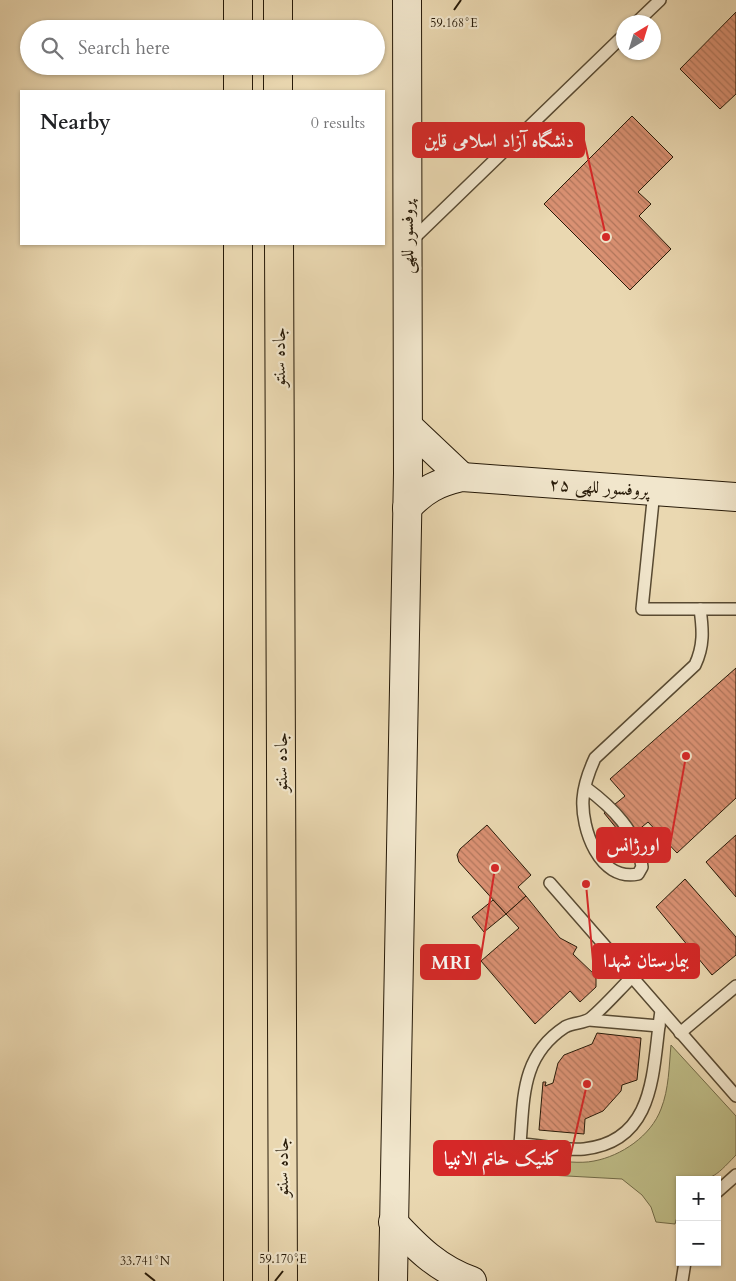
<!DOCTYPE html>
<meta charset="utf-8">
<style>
:root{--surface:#fff;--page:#f6f6f6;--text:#202124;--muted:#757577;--line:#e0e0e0}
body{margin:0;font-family:Cardo,Amiri,serif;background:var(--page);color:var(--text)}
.controls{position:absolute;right:15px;bottom:15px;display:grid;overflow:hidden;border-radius:0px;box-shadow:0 1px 4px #0004}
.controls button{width:45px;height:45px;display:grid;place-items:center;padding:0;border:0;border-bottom:1px solid var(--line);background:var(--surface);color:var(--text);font:25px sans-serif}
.compass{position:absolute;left:616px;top:15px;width:45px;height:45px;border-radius:50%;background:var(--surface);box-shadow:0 1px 4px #0004;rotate:38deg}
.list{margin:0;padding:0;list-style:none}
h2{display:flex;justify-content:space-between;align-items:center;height:65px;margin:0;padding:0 20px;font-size:21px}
h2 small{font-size:16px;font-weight:400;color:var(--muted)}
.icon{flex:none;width:28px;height:28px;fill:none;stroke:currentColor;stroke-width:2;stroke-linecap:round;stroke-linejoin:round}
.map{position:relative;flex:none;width:736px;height:1281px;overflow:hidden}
.search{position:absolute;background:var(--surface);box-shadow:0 1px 4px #0004;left:20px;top:20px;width:365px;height:55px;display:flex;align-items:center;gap:12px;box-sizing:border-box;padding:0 18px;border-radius:28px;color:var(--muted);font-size:19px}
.panel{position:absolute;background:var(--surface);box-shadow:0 1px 4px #0004;left:20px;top:90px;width:365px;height:155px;border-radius:0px}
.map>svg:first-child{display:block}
</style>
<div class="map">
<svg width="736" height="1281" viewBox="0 0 736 1281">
<defs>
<pattern id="building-back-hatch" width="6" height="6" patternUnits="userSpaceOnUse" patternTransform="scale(1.25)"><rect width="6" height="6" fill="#da9173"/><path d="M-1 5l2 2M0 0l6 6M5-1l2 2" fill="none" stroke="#b1765c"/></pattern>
</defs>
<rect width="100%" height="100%" fill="#ead8b1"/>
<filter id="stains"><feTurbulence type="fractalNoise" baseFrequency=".004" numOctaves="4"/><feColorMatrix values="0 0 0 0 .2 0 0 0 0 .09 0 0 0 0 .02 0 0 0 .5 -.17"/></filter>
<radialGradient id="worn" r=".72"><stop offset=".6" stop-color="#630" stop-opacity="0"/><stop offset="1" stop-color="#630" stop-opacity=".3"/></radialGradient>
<!-- grass -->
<path fill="#bebc87" stroke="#726b48" d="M 671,1045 L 736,1116 L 736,1155 C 713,1179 713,1180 680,1180 L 680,1206 L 675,1224 L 656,1222 L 651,1207 L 642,1195 L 622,1179 L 549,1175 L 548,1160 C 562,1161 580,1164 594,1161 C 621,1156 651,1136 661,1109 C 669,1089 669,1066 671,1045 Z"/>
<!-- building -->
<g fill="url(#building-back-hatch)" stroke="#271a08">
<path d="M 736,12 L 736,94 L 720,109 L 680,69 Z"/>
<path d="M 632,116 L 673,157 L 638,192 L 651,204 L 639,216 L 671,249 L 630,290 L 544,204 Z"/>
<path d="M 736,668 L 736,798 L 677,853 L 648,822 L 626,840 L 604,813 L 625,796 L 610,779 Z"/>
<path d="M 487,825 L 531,875 L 518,887 L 526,896 L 506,914 L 459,862 L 457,855 L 460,849 Z"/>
<path d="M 736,835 L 736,897 L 706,862 Z"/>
<path d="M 685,879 L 736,937 L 736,955 L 712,975 L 656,907 Z"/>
<path d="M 526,896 L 560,938 L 577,947 L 573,954 L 596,976 L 596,987 L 580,1002 L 570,991 L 535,1024 L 481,961 L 519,928 L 506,914 Z"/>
<path d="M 493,900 L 506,914 L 484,932 L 472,917 Z"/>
<path d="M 597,1033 L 641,1038 L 637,1080 L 622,1085 L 621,1091 L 603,1111 L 585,1119 L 584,1134 L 539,1130 L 543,1082 L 546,1082 L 545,1086 L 553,1083 L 558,1063 L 564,1055 L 592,1044 Z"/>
</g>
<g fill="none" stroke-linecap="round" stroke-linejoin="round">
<defs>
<g id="lane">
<path d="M 637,22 L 660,0"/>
<path d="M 411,241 L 624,35"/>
<path d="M 700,609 L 736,609"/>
<path d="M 585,787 C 612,807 638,832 642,867 L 638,874 C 599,882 581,828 583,799 C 584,784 589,771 595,758 L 695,665 C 704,646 703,630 700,609 L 642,609 L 654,491"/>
<path d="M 550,883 L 736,1096"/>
<path d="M 632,977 C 618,991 605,1006 591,1018 C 584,1024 573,1022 565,1027 C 521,1056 524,1097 520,1144 C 540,1145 564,1151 584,1149 C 658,1141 652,1067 661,1011"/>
<path d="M 589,1020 L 659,1026"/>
<path d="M 680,1033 L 736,986"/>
<path d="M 717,1192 L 736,1175"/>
<path d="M 682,1281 L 685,1262"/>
</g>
<g id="secondary">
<path d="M 408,426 L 462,477"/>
<path d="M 407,508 C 425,489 437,483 462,477 L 736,497"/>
<path d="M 393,1222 C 417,1248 438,1269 472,1281"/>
<path d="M 393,1281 L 408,473 L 407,0"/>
</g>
<g id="primary">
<path d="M 278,0 L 278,29"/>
<path d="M 238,29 L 238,0"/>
<path d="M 278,66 L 278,91"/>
<path d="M 238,91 L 238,66"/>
<path d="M 279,244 L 283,1281"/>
<path d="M 238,1281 L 238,244"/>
</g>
</defs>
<!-- lane casing -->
<use href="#lane" stroke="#584a32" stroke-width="14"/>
<!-- secondary casing -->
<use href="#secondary" stroke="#271a08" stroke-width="30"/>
<!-- primary casing -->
<use href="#primary" stroke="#271a08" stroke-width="30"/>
<!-- lane -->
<use href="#lane" stroke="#f1e6cc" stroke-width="11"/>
<!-- secondary -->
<use href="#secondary" stroke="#f1e6cc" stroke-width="28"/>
<!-- primary -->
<use href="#primary" stroke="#ead8b1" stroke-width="28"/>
</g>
<!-- ticks -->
<path fill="none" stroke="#271a08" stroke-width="2" d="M 454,10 L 461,0M 145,1273 L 155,1281M 275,1281 L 283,1271"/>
<g text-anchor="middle" stroke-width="4.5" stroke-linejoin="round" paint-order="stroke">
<!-- street labels -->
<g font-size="18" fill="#271a08" stroke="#f1e6cc">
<text transform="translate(407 237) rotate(-90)" y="6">پروفسور للهی</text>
<text transform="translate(279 357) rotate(-90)" y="6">جاده سنتو</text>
<text transform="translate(599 487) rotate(4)" y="6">پروفسور للهی ۲۵</text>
<text transform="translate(281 762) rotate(-90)" y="6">جاده سنتو</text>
<text transform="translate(282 1167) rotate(-90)" y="6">جاده سنتو</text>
</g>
</g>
<g font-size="12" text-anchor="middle" fill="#271a08" stroke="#f1e6cc" stroke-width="4.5" stroke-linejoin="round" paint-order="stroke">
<text x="454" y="27">59.168°E</text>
<text x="283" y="1263">59.170°E</text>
<text x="145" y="1265">33.741°N</text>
</g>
<!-- callouts -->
<path fill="none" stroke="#d62828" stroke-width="2" d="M606 237L584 140M686 756L670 845M586 884L593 961M495 868L480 962M587 1084L570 1158"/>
<g fill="#d62828" stroke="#f1e6cc" stroke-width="2">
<circle cx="606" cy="237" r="5"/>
<circle cx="686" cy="756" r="5"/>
<circle cx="586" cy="884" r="5"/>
<circle cx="495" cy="868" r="5"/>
<circle cx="587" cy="1084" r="5"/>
</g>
<g fill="#d62828" stroke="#d62828" stroke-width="2">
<rect x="413" y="123" width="171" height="34" rx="5"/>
<rect x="597" y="828" width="73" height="34" rx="5"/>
<rect x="593" y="944" width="106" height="34" rx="5"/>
<rect x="421" y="945" width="59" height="34" rx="5"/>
<rect x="434" y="1141" width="136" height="34" rx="5"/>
</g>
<g font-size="19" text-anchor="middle" font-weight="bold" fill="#fff">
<text x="499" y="147">دنشگاه آزاد اسلامی قاین</text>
<text x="633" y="851">اورژانس</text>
<text x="646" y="967">بیمارستان شهدا</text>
<text x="451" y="969">MRI</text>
<text x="502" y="1165">کلنیک خاتم الانبیا</text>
</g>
<rect width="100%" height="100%" filter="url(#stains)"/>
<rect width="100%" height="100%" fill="url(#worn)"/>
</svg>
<div class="controls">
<button>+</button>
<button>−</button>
</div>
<svg class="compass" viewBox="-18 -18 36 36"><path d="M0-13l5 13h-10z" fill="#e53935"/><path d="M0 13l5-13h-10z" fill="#757577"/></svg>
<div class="search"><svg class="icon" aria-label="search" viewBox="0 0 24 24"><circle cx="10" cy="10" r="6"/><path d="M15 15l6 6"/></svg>Search here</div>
<section class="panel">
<h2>Nearby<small>0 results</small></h2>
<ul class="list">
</ul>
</section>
</div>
